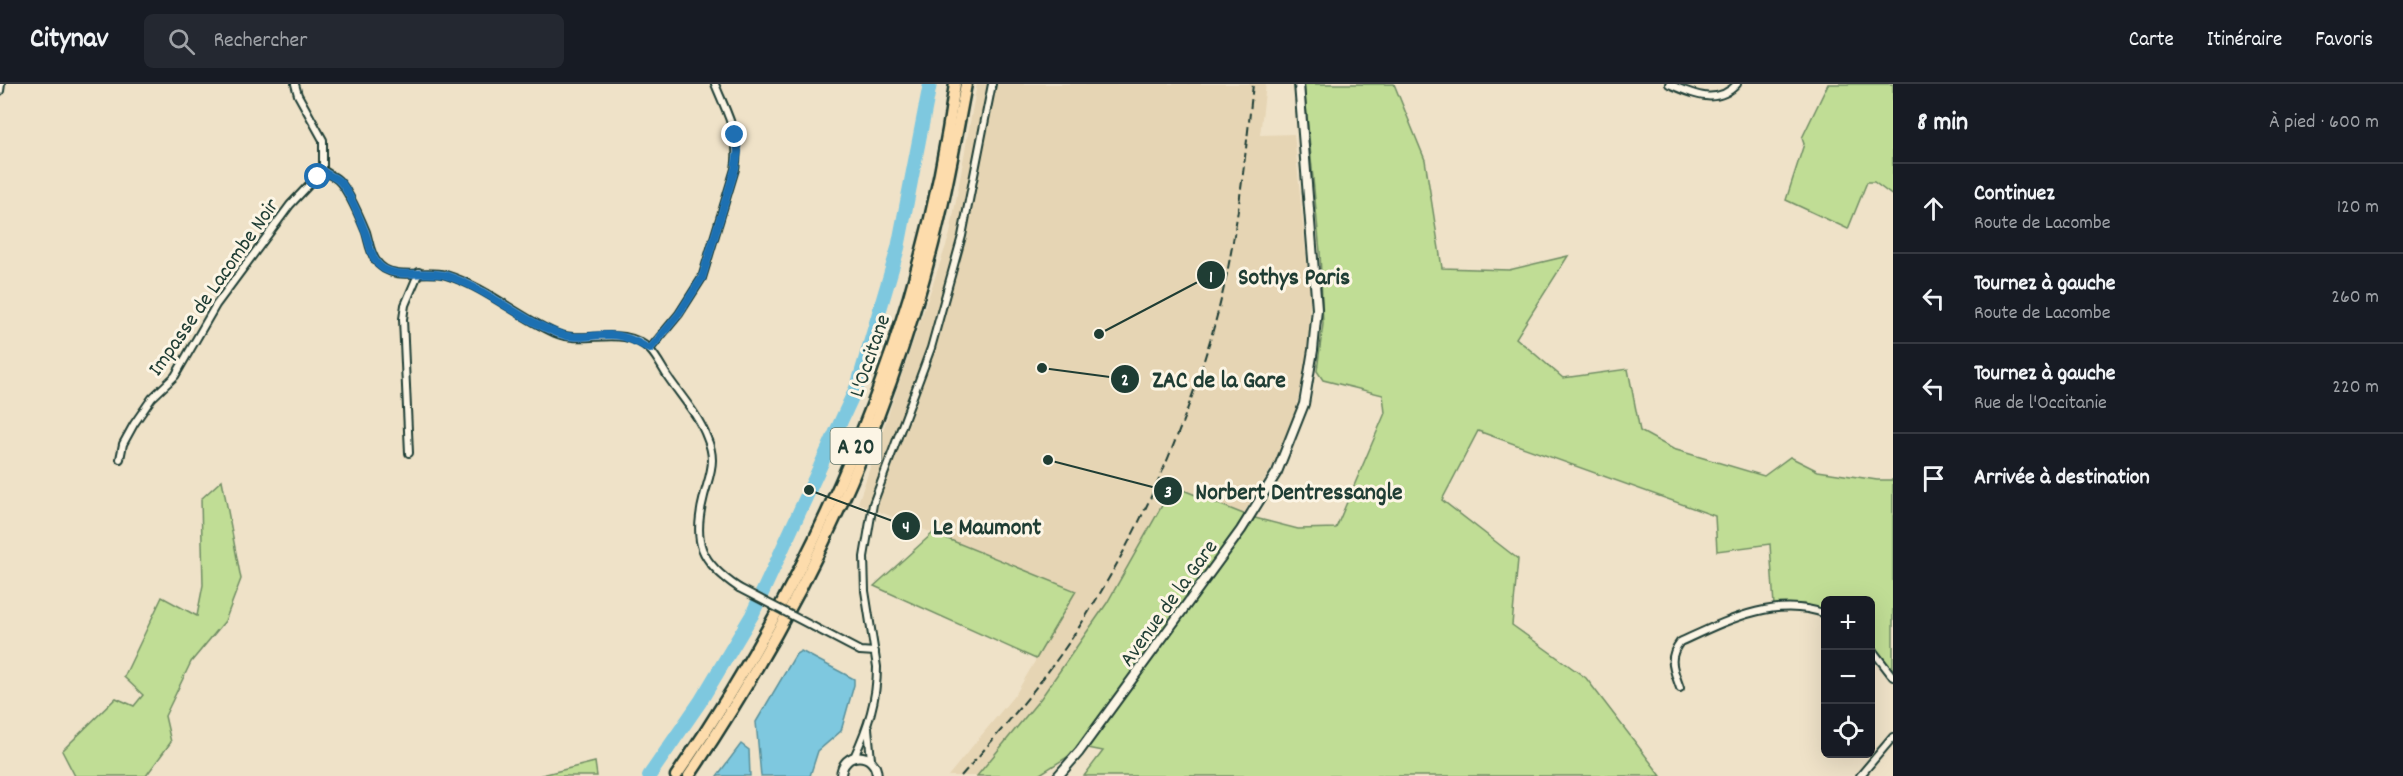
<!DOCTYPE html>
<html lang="fr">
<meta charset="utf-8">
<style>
:root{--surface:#171b24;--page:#242831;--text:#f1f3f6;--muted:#9ea1a6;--line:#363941}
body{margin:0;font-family:Dekko,sans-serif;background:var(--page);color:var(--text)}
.controls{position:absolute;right:18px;bottom:18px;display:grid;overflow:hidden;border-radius:9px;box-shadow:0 6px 24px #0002}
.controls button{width:54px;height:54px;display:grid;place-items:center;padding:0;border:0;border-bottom:2px solid var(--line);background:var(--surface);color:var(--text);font:30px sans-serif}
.stop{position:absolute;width:18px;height:18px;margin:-14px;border:4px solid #1f6fb2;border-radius:50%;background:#fff}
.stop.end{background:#1f6fb2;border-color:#fff;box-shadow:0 2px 6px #0008}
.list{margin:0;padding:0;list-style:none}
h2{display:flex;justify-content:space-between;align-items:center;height:78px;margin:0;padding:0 24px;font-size:26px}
h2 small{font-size:20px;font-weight:400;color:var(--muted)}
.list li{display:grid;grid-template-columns:39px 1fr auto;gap:18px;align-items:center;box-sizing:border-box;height:90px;padding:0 24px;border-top:2px solid var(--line)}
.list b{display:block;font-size:22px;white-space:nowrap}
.list p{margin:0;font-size:20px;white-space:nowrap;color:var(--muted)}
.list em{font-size:20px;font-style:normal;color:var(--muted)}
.icon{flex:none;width:33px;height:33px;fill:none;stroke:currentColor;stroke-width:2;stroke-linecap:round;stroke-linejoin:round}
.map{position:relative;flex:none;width:1893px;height:692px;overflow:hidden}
header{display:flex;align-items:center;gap:36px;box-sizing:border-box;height:84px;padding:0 30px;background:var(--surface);border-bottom:2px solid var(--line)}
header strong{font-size:28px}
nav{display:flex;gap:33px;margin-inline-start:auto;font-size:21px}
.search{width:420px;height:54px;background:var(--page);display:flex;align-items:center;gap:15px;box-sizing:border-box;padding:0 21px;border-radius:9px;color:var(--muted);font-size:22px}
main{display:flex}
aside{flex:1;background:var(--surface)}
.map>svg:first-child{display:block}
</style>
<header>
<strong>Citynav</strong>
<div class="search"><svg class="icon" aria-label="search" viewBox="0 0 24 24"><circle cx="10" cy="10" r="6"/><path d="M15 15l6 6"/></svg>Rechercher</div>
<nav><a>Carte</a><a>Itinéraire</a><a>Favoris</a></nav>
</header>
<main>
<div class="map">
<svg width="1893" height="692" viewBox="0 0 1893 692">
<rect width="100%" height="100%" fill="#efe2c8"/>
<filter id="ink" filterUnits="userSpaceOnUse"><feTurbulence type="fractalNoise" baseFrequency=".0167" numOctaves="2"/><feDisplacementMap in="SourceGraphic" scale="12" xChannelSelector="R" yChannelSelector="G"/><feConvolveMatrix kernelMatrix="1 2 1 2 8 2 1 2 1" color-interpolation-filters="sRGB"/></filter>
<g filter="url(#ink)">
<!-- built -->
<path fill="#e6d5b4" d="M 977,0 L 1266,0 L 1260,51 L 1294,50 L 1310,211 L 1309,248 L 1307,273 L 1296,325 L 1275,378 L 1243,430 L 1173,402 L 1107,519 L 1041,614 L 977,692 L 948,692 L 1017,608 L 1076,507 L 858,419 L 950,150 Z"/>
<!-- green -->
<g fill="#c0dd95" stroke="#708d64" stroke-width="1.5">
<path d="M 1304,0 L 1394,0 L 1425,76 L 1442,184 L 1509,186 L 1568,172 L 1516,254 L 1563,294 L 1628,285 L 1640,347 L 1673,365 L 1764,392 L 1790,373 L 1818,387 L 1877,396 L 1893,396 L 1893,587 L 1871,559 L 1870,516 L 1826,516 L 1825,527 L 1805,520 L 1774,522 L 1770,460 L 1717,467 L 1715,432 L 1478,347 L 1442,416 L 1518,475 L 1512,541 L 1586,594 L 1661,692 L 1084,692 L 1103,667 L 1083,663 L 1037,692 L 977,692 L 1041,614 L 1107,519 L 1173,402 L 1251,433 L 1298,445 L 1336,444 L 1385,329 L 1383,311 L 1323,296 L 1317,287 L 1323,240 L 1320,168 Z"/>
<path d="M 1828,0 L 1893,0 L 1893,112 L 1874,98 L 1867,98 L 1848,145 L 1786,116 L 1804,60 L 1802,54 Z"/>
<path d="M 222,396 L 241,495 L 225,537 L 191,578 L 165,632 L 171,658 L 146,692 L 75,692 L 62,667 L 116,614 L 134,622 L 143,611 L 124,593 L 162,513 L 197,532 L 203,501 L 201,415 Z"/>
<path d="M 933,449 L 1076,507 L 1036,575 L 874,502 Z"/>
<path d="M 595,678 L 597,692 L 538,692 Z"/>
</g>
<!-- water -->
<g fill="#7ec8df" stroke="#58909b" stroke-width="1.5">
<path d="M 801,567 L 854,595 L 854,601 L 841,647 L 818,667 L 810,692 L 761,692 L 756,638 L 796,570 Z"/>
<path d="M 741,660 L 749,666 L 750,692 L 717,692 Z"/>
</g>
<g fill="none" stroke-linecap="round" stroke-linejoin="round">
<!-- river -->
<path stroke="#7ec8df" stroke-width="14" d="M 649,692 L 700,618 L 752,531 L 858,300 L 898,164 L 930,0"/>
<defs>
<g id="minor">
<path d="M 295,0 L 298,11 L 323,56 L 323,86 C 328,90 334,92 338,96 C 348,105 361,136 366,148 C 369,158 370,170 377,178 C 391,198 425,185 446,191 C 486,203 517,232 555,249 C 585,262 624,239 650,266 C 657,273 662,284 668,293 C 681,312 699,332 707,354 C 710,361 712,369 712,376 C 712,388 707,400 704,412 C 692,458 700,478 739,504"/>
<path d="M 1669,0 C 1692,10 1717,22 1737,0"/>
<path d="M 0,7 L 1,0"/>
<path d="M 650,265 L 679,230 L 702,194 L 735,85 C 741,52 727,30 715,0"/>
<path d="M 409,369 L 403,235 L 405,221 L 419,188"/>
<path d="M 120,375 L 123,360 L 134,340 L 152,314 L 175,292 L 216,221 L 290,121 L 323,86"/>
<path d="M 814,543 L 860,567 L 875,568"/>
<path d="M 1870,563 L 1893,593"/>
<path d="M 1680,604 C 1674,586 1667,575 1680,558 C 1726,537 1775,511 1826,530"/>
<path d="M 868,644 L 871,676"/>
<path d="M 854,673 C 868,643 877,616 877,583 L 865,507 L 864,473 L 873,420 L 931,264 L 962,152 L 992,0"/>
<path d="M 1860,692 L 1893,653"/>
</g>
<g id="tertiary">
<path d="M 841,692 C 842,666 876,666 877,692"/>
<path d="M 1058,692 L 1079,668 L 1241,446 L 1277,388 L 1304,320 L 1313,266 L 1317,225 L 1299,0"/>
</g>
<g id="motorway">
<path d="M 676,692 C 817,487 922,248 955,0"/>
<path d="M 689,692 C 799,529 884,351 933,160 C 947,107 956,53 966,0"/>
</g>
</defs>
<!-- minor casing -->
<use href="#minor" stroke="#1f3d34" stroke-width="10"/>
<!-- tertiary casing -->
<use href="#tertiary" stroke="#1f3d34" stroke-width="12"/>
<!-- motorway casing -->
<use href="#motorway" stroke="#1f3d34" stroke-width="15"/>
<!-- minor -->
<use href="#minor" stroke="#fcf5e5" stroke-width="6"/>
<!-- tertiary -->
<use href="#tertiary" stroke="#fcf5e5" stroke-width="8"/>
<!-- motorway -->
<use href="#motorway" stroke="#fddcac" stroke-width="10"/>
<!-- rail -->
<path stroke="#1f3d34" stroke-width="2" stroke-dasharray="9 4.5" stroke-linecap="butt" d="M 961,692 C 1000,648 1039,603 1072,554 C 1138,454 1187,344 1218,228 C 1237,154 1245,76 1253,0"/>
<defs>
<path id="minor-bridge" d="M 739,504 L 814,543"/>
</defs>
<!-- minor-bridge casing -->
<use href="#minor-bridge" stroke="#1f3d34" stroke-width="10" stroke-linecap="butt"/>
<!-- minor-bridge -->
<use href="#minor-bridge" stroke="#fcf5e5" stroke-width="6"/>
</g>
</g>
<g fill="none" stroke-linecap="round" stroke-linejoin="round" filter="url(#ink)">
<!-- route -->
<path stroke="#1f6fb2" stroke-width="8" d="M 318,93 L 323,87 C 329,92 337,93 342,100 C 351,112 358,130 364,145 C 370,158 370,177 384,185 C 403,195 427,185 448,192 C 487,205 519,235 557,249 C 577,257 591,250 611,251 C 625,251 638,259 650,265 L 679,230 L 702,194 L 735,85 L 738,67 L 735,51"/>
</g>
<g text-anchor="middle" stroke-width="6" stroke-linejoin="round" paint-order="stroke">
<!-- shield labels -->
<rect fill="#fcf5e5" stroke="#617469" stroke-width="1.5" x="830.5" y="344" width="51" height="36" rx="4.5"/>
<g font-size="21" font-weight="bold" fill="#1f3d34">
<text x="856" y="369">A 20</text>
</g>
<!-- street labels -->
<g font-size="22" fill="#1f3d34" stroke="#fcf5e5">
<text transform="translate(212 202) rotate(-55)" y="8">Impasse de Lacombe Noir</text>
<text transform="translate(868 271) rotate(-71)" y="8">L'Occitane</text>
<text transform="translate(1167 518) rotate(-54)" y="8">Avenue de la Gare</text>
</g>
</g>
<!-- callouts -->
<path fill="none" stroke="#1f3d34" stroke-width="2" d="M1099 250L1211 191M1042 284L1125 295M1048 376L1168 407M809 406L906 442"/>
<g fill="#1f3d34" stroke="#fcf5e5" stroke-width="2">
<circle cx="1099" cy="250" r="6"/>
<circle cx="1042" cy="284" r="6"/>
<circle cx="1048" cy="376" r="6"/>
<circle cx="809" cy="406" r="6"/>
<circle cx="1211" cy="191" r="15"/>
<circle cx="1125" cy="295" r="15"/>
<circle cx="1168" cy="407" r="15"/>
<circle cx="906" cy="442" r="15"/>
</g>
<g font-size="18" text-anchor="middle" font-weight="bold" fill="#fff">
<text x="1211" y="198">1</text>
<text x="1125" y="301">2</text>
<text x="1168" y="413">3</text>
<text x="906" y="448">4</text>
</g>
<g font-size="24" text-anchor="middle" font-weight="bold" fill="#1f3d34" stroke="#fcf5e5" stroke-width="6" stroke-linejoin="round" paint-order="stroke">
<text x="1294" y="200">Sothys Paris</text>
<text x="1219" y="303">ZAC de la Gare</text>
<text x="1299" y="415">Norbert Dentressangle</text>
<text x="987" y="450">Le Maumont</text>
</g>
</svg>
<div class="controls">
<button>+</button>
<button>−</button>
<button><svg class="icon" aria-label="locate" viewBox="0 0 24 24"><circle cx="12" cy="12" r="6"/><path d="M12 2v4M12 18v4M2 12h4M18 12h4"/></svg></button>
</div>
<div class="stop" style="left:318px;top:93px"></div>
<div class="stop end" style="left:735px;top:51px"></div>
</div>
<aside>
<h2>8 min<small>À pied · 600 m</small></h2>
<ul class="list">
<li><svg class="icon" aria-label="ahead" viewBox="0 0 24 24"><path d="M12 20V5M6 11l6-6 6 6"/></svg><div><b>Continuez</b><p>Route de Lacombe</p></div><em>120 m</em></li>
<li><svg class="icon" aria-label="left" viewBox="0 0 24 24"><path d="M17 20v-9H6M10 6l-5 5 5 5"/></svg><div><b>Tournez à gauche</b><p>Route de Lacombe</p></div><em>260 m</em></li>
<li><svg class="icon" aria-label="left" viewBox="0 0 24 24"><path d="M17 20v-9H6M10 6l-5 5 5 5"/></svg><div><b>Tournez à gauche</b><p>Rue de l'Occitanie</p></div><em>220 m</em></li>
<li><svg class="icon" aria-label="arrive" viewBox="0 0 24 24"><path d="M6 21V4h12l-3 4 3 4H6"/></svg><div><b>Arrivée à destination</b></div></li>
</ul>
</aside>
</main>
